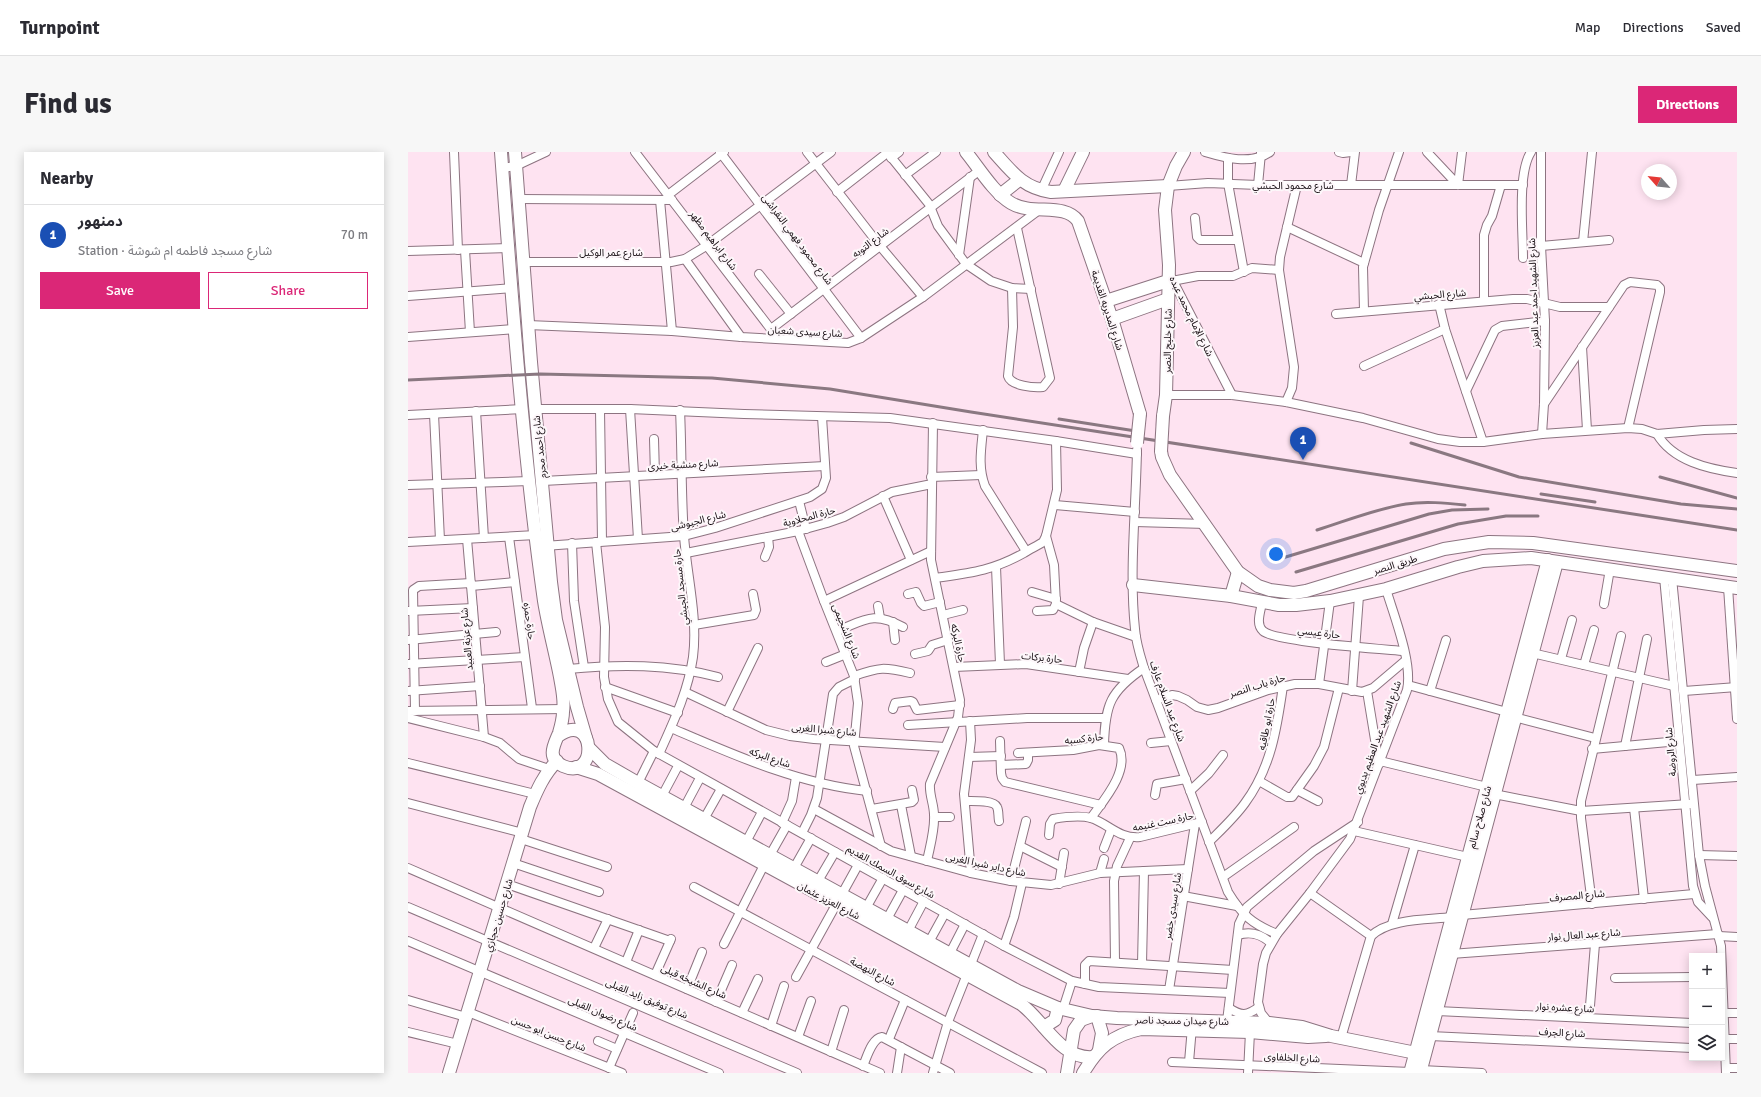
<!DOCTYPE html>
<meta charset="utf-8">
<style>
:root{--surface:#fff;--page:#f7f7f7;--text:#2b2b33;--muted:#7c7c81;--line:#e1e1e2;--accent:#db2777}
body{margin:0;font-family:Signika,"Noto Sans Arabic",sans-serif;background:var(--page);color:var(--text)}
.controls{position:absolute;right:12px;bottom:12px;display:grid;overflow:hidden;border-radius:0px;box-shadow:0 2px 10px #0003}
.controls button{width:36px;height:36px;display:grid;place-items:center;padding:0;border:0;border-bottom:1px solid var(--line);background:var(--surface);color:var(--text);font:20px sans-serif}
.compass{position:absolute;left:1233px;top:12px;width:36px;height:36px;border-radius:50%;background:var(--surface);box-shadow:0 2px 10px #0003;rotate:297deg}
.you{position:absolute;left:868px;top:402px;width:14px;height:14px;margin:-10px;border:3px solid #fff;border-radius:50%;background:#1a73e8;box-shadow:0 0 0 6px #1a73e833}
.badge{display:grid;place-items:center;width:26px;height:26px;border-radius:50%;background:var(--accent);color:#fff;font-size:13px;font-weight:700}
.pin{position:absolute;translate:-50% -33px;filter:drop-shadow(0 1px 2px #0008)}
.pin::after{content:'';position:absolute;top:21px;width:14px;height:12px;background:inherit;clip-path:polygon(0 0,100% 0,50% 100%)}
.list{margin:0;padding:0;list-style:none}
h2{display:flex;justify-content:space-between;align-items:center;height:52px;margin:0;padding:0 16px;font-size:17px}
h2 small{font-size:13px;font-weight:400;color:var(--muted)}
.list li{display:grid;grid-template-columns:26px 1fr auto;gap:12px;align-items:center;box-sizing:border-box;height:56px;padding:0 16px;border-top:1px solid var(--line)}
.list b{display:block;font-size:15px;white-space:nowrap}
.list p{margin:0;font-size:13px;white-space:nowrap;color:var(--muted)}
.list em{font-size:13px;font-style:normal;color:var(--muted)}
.actions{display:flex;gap:8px;padding:12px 16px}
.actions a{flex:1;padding:9px 0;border:1px solid var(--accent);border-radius:0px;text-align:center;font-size:14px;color:var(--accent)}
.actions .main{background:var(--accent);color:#fff}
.icon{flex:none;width:22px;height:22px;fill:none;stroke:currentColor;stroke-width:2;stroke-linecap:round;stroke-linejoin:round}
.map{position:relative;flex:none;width:1329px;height:921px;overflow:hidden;border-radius:0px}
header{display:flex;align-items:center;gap:24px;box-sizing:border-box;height:56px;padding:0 20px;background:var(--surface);border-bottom:1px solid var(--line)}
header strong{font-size:19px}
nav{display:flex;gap:22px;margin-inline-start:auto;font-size:14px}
.intro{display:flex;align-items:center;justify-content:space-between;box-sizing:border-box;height:96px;padding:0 24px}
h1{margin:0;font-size:28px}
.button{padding:10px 18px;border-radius:0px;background:var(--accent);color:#fff;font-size:14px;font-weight:700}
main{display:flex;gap:24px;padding:0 24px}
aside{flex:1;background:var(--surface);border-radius:0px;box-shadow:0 2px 10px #0003}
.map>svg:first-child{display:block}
</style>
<header>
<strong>Turnpoint</strong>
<nav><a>Map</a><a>Directions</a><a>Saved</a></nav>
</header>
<div class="intro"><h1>Find us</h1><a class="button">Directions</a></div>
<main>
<aside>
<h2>Nearby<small></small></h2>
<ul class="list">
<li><span class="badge" style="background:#1a4fb4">1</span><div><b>دمنهور</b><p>Station · شارع مسجد فاطمه ام شوشة</p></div><em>70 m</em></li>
</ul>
<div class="actions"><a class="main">Save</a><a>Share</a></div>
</aside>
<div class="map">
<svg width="1329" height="921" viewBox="0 0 1329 921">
<rect width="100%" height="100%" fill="#fee3f1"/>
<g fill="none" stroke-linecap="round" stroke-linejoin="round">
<defs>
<g id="street">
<path d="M 46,0 L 50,98"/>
<path d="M 227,0 L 365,180"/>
<path d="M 312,0 L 453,186"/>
<path d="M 399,0 L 472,94 L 515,145"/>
<path d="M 479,0 L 521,52 L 530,74 L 558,112 L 583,129 L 604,136 L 623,137"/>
<path d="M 797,0 C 817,6 843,13 862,0"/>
<path d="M 931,0 L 935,1 L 943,0"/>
<path d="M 1019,0 L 1050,33"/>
<path d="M 1133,0 L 1133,94 L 1137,169 L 1136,252 L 1134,282"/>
<path d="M 483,6 L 491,0"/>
<path d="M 820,6 L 820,31 L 836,120"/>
<path d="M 94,16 L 108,14 L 138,0"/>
<path d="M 497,23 L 528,0"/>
<path d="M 850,33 L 853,1"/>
<path d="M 943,33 L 947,0"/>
<path d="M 1050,33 L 1054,0"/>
<path d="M 760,34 L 800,31 L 850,33 L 1115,33"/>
<path d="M 633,39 L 651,0"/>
<path d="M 429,40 L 479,1"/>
<path d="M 260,43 L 316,0"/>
<path d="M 111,47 L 264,48"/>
<path d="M 252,48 L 264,179"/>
<path d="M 787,66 L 789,85 L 792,88 L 830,88"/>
<path d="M 879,75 L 956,111"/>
<path d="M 1175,90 L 1184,0"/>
<path d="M 1133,94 L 1201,88"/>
<path d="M 57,98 L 62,180"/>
<path d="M 0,99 L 101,96"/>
<path d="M 551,103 L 562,25"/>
<path d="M 1115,106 C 1115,80 1109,21 1123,0"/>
<path d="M 277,107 L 333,185"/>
<path d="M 116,110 L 263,110 L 277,107 L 298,94 L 423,0"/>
<path d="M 351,122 L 383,162"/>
<path d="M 763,125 L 824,243"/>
<path d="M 764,129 L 790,124 L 825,124 L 844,116 L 871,118"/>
<path d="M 604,136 L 605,175 L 600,224 C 603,234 626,236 635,235 L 642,226 L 609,76"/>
<path d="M 0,144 L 104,136"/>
<path d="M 1076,148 L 1076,83 L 1079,73 L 1084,64 L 1093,33"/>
<path d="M 1031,152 L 1037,177 L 1075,290"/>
<path d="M 956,159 L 955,115 L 957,108 L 971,58 L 991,0"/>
<path d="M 928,162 L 1105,147 L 1119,147 L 1152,155 L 1201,155"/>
<path d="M 120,173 L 264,179 L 333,185 L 440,191 L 453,186 L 515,145 L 631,58"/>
<path d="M 363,177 L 572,18"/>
<path d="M 0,185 L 107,177"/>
<path d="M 1174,195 L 1179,278"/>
<path d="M 956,214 L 1037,177"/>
<path d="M 1058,239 L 1087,178 L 1094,174 L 1137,169"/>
<path d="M 758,243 L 824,243 L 878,250 L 955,266 L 1030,287 L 1052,290 L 1075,290 L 1134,282 L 1220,276 L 1234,277 L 1249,282 L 1296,278 L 1329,277"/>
<path d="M 878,250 L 884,236 L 886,215 L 871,118 L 872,105 L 889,33"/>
<path d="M 1136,252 L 1216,133 L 1222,130 L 1249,133 L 1252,136 L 1252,140 L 1220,276"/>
<path d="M 127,257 L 222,257 L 336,262 L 482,266 L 648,289 L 729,302"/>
<path d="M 222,257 L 230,387"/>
<path d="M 192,258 L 194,389"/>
<path d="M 68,259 L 76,386"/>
<path d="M 26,262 L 32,388"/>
<path d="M 0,263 L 115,257"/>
<path d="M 575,278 C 573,298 570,315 577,334 L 618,399"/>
<path d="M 1249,282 C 1265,309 1300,317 1329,321"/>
<path d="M 246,287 L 247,323"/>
<path d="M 729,298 C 728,356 721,420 727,477 C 728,491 732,503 736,516 L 820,740 C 834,763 844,772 869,782"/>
<path d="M 523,325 L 573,323"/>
<path d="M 135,329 L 417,314"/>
<path d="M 0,333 L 121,329"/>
<path d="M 475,344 L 503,408"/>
<path d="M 391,349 L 398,377"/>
<path d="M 647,353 L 727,360"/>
<path d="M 727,370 L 798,372"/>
<path d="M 390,379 L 416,449 L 446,524 L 450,551 L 446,594 L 473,694"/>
<path d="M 101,385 L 124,556"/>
<path d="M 59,387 L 76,585"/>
<path d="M 0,390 L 128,383"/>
<path d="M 188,390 L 197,475 L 196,525 L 200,547 L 210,570 L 246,599 L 596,794 L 664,829 L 691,835 L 822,841"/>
<path d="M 164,391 L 166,449 L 176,515"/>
<path d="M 136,394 L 276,384 L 307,376 L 402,345 L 414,337 L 418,326 L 414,265"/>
<path d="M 278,401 L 390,379 L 419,371 L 436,365 L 484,340 L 524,332"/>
<path d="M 357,405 L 361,395 L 360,385"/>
<path d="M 588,415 L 592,512"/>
<path d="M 1256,425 L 1285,734 L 1290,750 L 1304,765"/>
<path d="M 527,426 C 562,421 584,419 616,401 C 622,397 629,394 635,390 L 638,384 L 649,338 L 648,289"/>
<path d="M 1264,426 L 1291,703 L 1297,734 L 1313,794 L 1318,921"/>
<path d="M 63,434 L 107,430"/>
<path d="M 1320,435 L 1329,567"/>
<path d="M 624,440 L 648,447"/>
<path d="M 500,442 L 508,440 L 513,451 L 516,454 L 532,450"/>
<path d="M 416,449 L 523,399"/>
<path d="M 854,450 C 853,459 847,472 855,479 C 867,490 974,497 996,499"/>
<path d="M 648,452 L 685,470 L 728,485"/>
<path d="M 1196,452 L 1202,417"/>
<path d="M 470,454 L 472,466"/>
<path d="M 1,459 L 65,456"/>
<path d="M 629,459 L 645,458 L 648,452 L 646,413 L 638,384"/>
<path d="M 535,463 L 555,458"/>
<path d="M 485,470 L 487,488"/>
<path d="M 286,473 L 346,463 L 348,458 L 345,442"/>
<path d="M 429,479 C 457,468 465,459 495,475"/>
<path d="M 0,488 L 88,480"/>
<path d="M 1124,501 L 1266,534"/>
<path d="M 507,502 L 520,499 L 524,493 L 540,488"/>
<path d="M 1153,507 L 1164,468"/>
<path d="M 418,510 L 438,502"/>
<path d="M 0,512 L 117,505"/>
<path d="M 1176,513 L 1186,478"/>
<path d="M 546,515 L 618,512 L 720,527"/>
<path d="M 160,517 C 212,512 260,512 310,525"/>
<path d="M 671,520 L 676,496 L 685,470"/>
<path d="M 446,524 C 472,515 476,515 502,521"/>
<path d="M 911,532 L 922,449"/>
<path d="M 1000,533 L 1099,560"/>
<path d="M 197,535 L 270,561"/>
<path d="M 0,539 L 72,534"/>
<path d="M 944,539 L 951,444"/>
<path d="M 959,539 L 971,612"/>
<path d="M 1022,539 L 1038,488"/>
<path d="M 1276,539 L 1329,535"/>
<path d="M 277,540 L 358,578 L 382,584 L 406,587 L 537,595"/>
<path d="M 748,548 L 764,543 L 770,544 L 779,548 L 789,555 L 800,558 L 810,556 L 860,538 L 887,532 L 911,532 L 954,540 L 965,536 L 998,508"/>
<path d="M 485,557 L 487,551 L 503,549 L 505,550 L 509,558 L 552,553"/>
<path d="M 0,559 L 156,557"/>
<path d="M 7,559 L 5,438 L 11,434 L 63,431"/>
<path d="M 319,560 L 350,496"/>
<path d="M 1106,565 L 1187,586"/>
<path d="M 0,566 L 76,585 L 92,591 L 111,607 L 141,617"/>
<path d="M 562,569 L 563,588 L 556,642 L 563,721"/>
<path d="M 500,573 L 619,566 L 697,566"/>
<path d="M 263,576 C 326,603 390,632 459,639"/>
<path d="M 592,589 L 593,621 L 594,626 L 597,630 L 693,653"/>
<path d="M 743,591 L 763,589"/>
<path d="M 696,593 C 697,553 702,539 736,516"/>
<path d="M 1217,594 L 1239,487"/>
<path d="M 1184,597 L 1271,589"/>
<path d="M 610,601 L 665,598 L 691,593 L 711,596 C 722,619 695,649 683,666"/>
<path d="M 251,602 C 265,571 280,540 285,505 C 290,465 279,424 276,384 C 273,342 274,300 272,258"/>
<path d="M 561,605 L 593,604"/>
<path d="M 972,609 L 1079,635"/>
<path d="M 0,611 L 127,642"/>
<path d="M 593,613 L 618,612 L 620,608 L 620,601"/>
<path d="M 1285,628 L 1329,625"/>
<path d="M 851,629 L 879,645 L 884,645 L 906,614 L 916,595 L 931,536"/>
<path d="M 230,631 L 246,599"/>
<path d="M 889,638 L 910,649"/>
<path d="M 782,639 L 801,621 L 815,603"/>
<path d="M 1086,642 L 1173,659 L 1282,652"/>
<path d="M 747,643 L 749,632 L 778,627"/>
<path d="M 254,644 L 270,614"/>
<path d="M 557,649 C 564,649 586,648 589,655 C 591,659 590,664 591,669"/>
<path d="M 0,651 L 115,681"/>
<path d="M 493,653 L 503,704"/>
<path d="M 276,656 L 292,626"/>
<path d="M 1226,656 L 1236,747"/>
<path d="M 406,657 L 483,699 L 563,721 L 603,729 L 643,733 L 692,721 L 780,717"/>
<path d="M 464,657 L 504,650 L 506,648 L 504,638"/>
<path d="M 527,665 L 542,665"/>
<path d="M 296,667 L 313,637"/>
<path d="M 374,671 L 384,649 L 388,625"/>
<path d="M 946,679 L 1060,705"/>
<path d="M 394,681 L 403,663 L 409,646 L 425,542 L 431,535 L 447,527"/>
<path d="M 641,683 L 642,672 L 645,667 C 657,665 671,663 683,666 C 701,672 711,687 732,685 L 794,670"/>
<path d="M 113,687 L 199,715"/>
<path d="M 338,690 L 354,660"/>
<path d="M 801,690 C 814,677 827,665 837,651 C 863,616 869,576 875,534"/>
<path d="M 612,694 L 654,715"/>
<path d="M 696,696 L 703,678"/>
<path d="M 362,703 L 379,673"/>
<path d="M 1291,703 L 1329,704"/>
<path d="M 519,709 C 522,694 527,678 526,663 C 526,652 521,643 522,632 L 550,565 L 552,548 L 523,408 L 525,271"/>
<path d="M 105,711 L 191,740"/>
<path d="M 0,716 L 472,921"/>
<path d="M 386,716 L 403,686"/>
<path d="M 692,721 L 696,707"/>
<path d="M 815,725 L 886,675"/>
<path d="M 410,729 L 427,700"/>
<path d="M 603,729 L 618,669"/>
<path d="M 99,732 L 262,789"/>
<path d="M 651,732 L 656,701"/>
<path d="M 286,735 L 634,921"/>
<path d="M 902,741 L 963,784 L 933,886"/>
<path d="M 775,744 L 829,754"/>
<path d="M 1184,752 L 1173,666 L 1173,649 L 1213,484"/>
<path d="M 0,755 L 389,921"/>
<path d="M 458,756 L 475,726"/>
<path d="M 1054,763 L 1286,742"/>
<path d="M 479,767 L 495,738"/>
<path d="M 984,772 L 1007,693"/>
<path d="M 500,779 L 516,749"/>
<path d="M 830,783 C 843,779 853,782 863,791"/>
<path d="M 963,784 C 982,766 1020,768 1044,765"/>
<path d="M 1311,784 L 1329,785"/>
<path d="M 0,789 L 311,921"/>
<path d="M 521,790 L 537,761"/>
<path d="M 316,792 L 356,713"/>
<path d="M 596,794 L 606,765 L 614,731"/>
<path d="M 186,796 L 200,767"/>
<path d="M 542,801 L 557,772"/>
<path d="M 1043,802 L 1310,782"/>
<path d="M 218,810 L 231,778"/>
<path d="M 707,810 L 706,729 L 709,714 L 722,686"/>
<path d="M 734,812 L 736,719"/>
<path d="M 247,823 L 263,787"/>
<path d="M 388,825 L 450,713"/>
<path d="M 1207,826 L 1284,825"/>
<path d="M 677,832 L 677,813 L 681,809 L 825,818"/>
<path d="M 279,837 L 294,800"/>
<path d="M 761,838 L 787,672"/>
<path d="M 0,848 L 58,865"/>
<path d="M 308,850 L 324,813"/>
<path d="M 821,856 C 833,864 839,864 851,855"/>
<path d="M 655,857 L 664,829"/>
<path d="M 1029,859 L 1284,871"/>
<path d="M 60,860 L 214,921"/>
<path d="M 334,861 L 350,827"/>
<path d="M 1316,861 L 1329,861"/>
<path d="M 1181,866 L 1187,792"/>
<path d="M 819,869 L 831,772 L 839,755 L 906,699 L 950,670"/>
<path d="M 861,871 L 853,861 L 850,850 L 855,812 L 858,801 L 869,782 L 902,741 L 942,687 L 999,538 C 1005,511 986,464 978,437"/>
<path d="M 363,874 L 376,834"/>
<path d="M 0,880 L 50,892"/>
<path d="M 1022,884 L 1284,896"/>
<path d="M 390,885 L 403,849"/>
<path d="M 481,887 L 497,848"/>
<path d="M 1317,887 L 1329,887"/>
<path d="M 190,889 L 209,897"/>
<path d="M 423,900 L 436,858"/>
<path d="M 764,910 L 1002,920"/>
<path d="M 781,910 L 784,875"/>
<path d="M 455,914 C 459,905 464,886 474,885 L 542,921"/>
<path d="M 201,916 L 225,861"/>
<path d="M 1318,916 L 1329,916"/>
<path d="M 1013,918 L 1074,921"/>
<path d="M 489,921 L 493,895"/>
<path d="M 525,921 L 540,870 L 575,782"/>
<path d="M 840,921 L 842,880"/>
</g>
<g id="secondary">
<path d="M 93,0 C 104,150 115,300 136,449 C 140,474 147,499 152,525 C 154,537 157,548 155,560 C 155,567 153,574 151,581 C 146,593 138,606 155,614 C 191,630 188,557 150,584"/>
<path d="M 107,0 L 123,210 L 143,430 L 148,468 L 169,555 L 178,586"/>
<path d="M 558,0 C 571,16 586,41 603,51 C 625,64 656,50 670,69 L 704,167 L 732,262"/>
<path d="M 586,0 C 604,20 615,36 643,40 L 760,34"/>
<path d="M 656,39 L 675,0"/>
<path d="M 592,43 L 611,28"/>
<path d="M 698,149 L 760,129"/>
<path d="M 704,167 L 760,147"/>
<path d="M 755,264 L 758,243 L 761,113 L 757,58 L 760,34 L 768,14 L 776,0"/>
<path d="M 753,299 L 754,305 L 762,323 L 830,420 L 850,434 L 862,438 L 886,441 L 898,439 L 1036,397 L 1081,390 L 1125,391 L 1329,419"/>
<path d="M 725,433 L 823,444 L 871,453 L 888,453 L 922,449 L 978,437 L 1050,415 L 1075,409 L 1123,406 L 1329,436"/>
<path d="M 823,444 L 830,420"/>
<path d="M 182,597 L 197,612 L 230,631 L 610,839 L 650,856 L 684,864 L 709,866 L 861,871 L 894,875 L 923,884 L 1008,901"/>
<path d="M 168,615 L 190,622 L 613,852 C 636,869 653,908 685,905"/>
<path d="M 689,864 L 694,881 L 691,898"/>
<path d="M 636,875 L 647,868 L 650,856"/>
<path d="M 41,921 L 122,655 C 129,638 136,622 149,609"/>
<path d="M 659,921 L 666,878 L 673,868 L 684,864"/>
<path d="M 675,921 C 690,896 704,883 733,877 L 842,880 L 900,885 L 918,884"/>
<path d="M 1002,921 L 1140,408"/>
<path d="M 1012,921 L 1149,410"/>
</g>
</defs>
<!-- street casing -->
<use href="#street" stroke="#8d7481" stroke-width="10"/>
<!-- secondary casing -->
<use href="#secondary" stroke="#8d7481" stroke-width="14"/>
<!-- street -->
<use href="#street" stroke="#fff" stroke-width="8"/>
<!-- secondary -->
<use href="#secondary" stroke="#fff" stroke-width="12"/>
<!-- rail -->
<g stroke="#8a7881" stroke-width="3">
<path d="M 0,228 L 132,222 L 304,226 L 422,237 L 563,260 L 1329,378"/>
<path d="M 651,267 L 734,280"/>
<path d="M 1003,291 L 1111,325 L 1273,352 L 1329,357"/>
<path d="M 1252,325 L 1329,346"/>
<path d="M 1133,342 L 1187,350"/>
<path d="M 909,378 C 938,369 967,357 998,352 C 1017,349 1037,351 1057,353"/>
<path d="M 871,407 L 1021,362 L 1044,358 L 1080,357"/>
<path d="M 888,420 L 1050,372 L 1098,364 L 1130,364"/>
</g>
<defs>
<g id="secondary-bridge">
<path d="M 729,291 L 732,262"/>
<path d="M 753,299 L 755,264"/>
</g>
</defs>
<!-- secondary-bridge casing -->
<use href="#secondary-bridge" stroke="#8d7481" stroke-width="14" stroke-linecap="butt"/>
<!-- secondary-bridge -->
<use href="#secondary-bridge" stroke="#fff" stroke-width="12"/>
</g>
<g text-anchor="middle" stroke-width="4" stroke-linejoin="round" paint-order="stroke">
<!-- street labels -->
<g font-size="10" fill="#12090e" stroke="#fdf7fa">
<text x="885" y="37">شارع محمود الحبشي</text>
<text transform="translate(390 87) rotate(53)" y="4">شارع محمود فهمي النقراشى</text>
<text transform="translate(306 88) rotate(53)" y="4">شارع ابراهيم مظهر</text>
<text transform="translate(462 90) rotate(-37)" y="4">شارع التوبه</text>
<text x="203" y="104">شارع عمر الوكيل</text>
<text transform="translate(1125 141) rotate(-92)" y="4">شارع الشهيد احمد عبد العزيز</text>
<text transform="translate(1032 142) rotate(-5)" y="4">شارع الحبشي</text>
<text transform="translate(700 158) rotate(72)" y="4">شارع المديريه القديمة</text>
<text transform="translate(784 164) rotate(64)" y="4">شارع الإمام محمد عبده</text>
<text transform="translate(397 179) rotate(3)" y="4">شارع سيدى شعبان</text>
<text transform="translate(759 189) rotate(-89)" y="4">شارع خليج النصر</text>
<text transform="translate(131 295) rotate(-96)" y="4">شارع احمد محرم</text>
<text transform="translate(275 312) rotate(-3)" y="4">شارع منشية خيرى</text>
<text transform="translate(401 364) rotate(-15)" y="4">حارة المحلاوية</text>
<text transform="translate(290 368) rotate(-14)" y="4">شارع الجيوشى</text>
<text transform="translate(987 412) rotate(-17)" y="4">طريق النصر</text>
<text transform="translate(272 435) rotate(-96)" y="4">حارة مسجد الجيشي</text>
<text transform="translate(122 469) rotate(82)" y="4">حارة حمزه</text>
<text transform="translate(439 479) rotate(68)" y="4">شارع الشحيمى</text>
<text transform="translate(911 480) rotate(7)" y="4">حارة عيسي</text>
<text transform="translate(58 487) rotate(-95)" y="4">شارع عزبة العبيد</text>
<text transform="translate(551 491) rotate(78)" y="4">حارة البركه</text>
<text transform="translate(634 505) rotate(6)" y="4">حارة بركات</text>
<text transform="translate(849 533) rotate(-17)" y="4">حارة باب النصر</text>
<text transform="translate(760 549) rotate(70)" y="4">شارع عبد السلام عارف</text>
<text transform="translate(858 572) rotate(-79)" y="4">حارة ابو طاقيه</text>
<text transform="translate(416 577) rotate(5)" y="4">شارع شبرا الغربى</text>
<text transform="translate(969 585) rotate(-70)" y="4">شارع الشهيد عبد العظيم بديوي</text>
<text transform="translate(676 586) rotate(-6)" y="4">حارة كسبه</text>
<text transform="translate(1262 600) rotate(-95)" y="4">شارع الروضة</text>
<text transform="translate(362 605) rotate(19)" y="4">شارع البركه</text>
<text transform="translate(1071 665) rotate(-75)" y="4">شارع صلاح سالم</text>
<text transform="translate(755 669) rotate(-12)" y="4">حارة ست غنيمه</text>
<text transform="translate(578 712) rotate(12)" y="4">شارع داير شبرا الغربى</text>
<text transform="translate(483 719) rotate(29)" y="4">شارع سوق السمك القديم</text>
<text transform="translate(1169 743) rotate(-5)" y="4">شارع المصرف</text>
<text transform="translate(421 748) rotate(28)" y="4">شارع العزيز عثمان</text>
<text transform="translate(764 754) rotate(-81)" y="4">شارع سيدى خضر</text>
<text transform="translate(90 763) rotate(-73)" y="4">شارع حسين حجازي</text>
<text transform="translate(1176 782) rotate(-4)" y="4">شارع عبد العال نوار</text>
<text transform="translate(465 819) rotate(28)" y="4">شارع النهضة</text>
<text transform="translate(286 829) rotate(24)" y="4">شارع الشيخه قبلى</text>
<text transform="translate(239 846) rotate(23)" y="4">شارع توفيق زايد القبلى</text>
<text transform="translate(1157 855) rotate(3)" y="4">شارع عشره نوار</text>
<text transform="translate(195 861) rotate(23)" y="4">شارع رضوان القبلى</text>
<text transform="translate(774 868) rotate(1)" y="4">شارع ميدان مسجد ناصر</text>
<text transform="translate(1154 880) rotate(3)" y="4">شارع الجرف</text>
<text transform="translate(141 881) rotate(22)" y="4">شارع حسن ابو حسن</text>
<text transform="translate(884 905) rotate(3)" y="4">شارع الخلفاوى</text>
</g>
</g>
</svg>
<div class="controls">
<button>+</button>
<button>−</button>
<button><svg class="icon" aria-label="layers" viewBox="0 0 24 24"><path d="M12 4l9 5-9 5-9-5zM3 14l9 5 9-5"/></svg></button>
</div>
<svg class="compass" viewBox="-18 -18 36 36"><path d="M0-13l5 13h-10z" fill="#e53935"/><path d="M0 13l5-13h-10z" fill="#7c7c81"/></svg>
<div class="you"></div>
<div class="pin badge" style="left:895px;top:308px;background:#1a4fb4">1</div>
</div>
</main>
